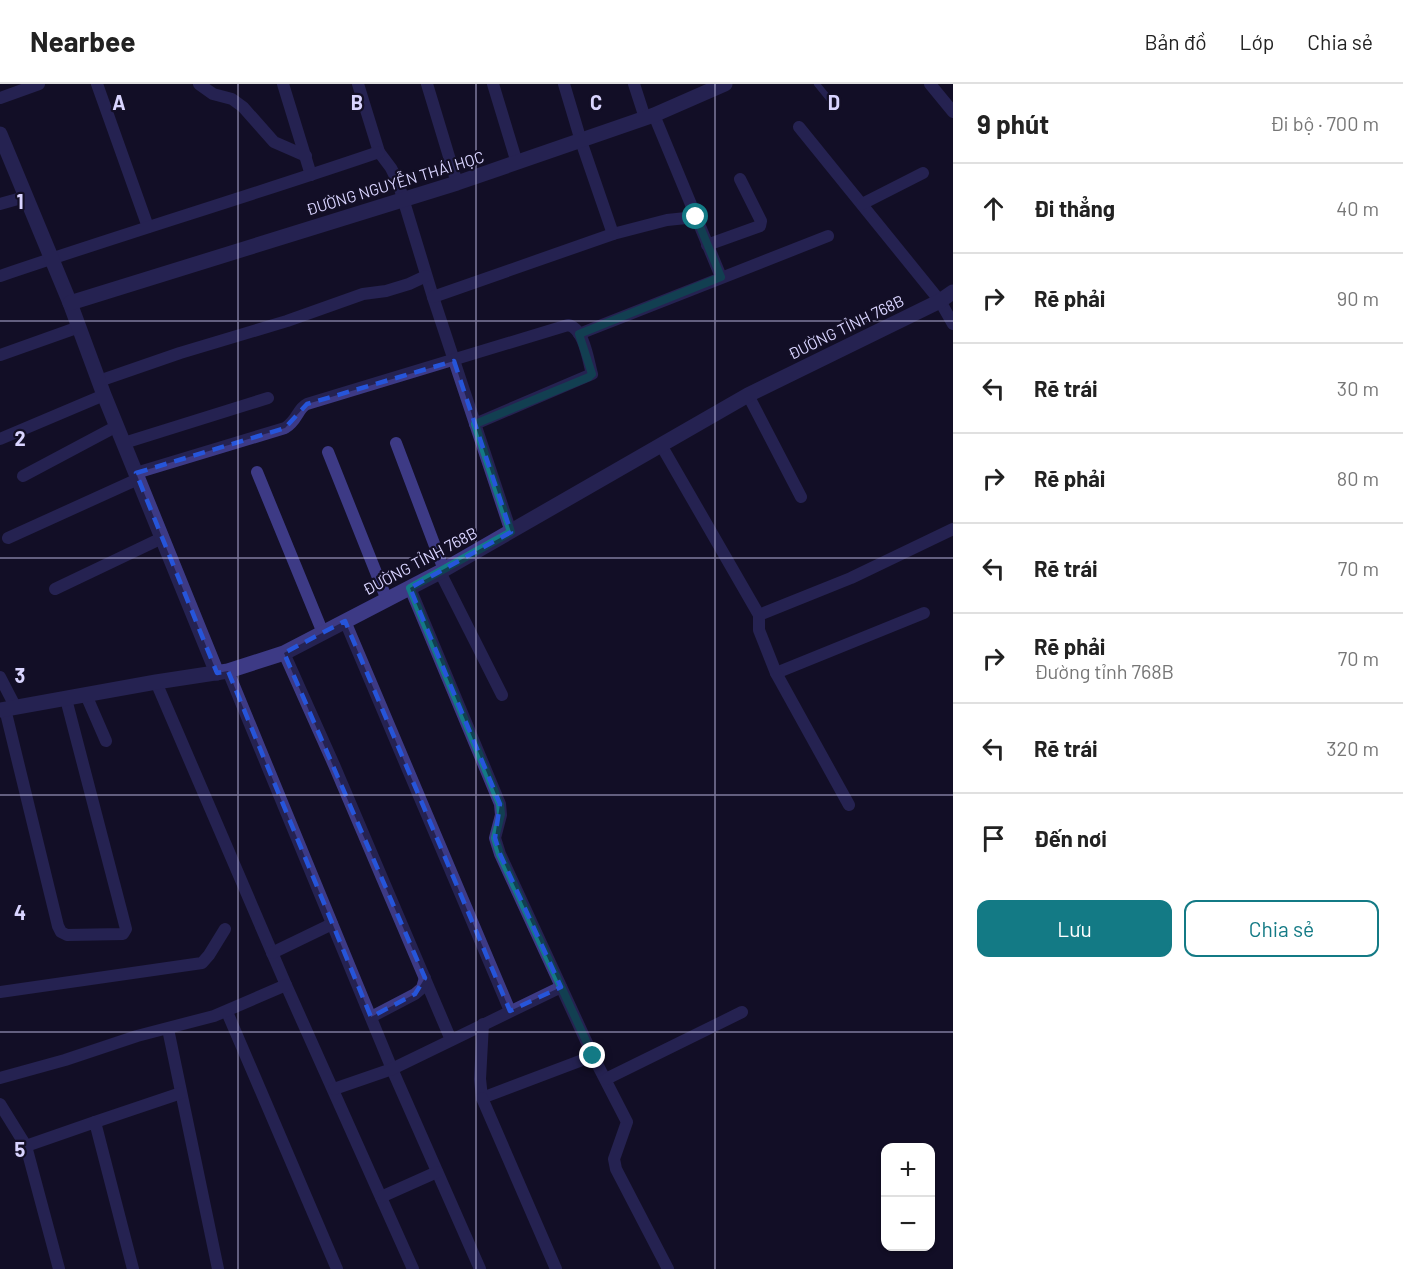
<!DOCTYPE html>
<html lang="vi">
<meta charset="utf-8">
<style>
:root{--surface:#fff;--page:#f6f6f6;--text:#222;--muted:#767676;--line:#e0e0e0;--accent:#137a85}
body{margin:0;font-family:Barlow,sans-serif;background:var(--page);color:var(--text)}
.controls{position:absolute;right:18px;bottom:18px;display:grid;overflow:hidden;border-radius:12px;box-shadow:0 2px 4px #0004}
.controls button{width:54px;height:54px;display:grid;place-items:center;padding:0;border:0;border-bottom:2px solid var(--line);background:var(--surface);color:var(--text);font:30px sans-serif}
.stop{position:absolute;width:18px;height:18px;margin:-14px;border:4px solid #137a85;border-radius:50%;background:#fff}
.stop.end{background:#137a85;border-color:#fff;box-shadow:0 2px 6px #0008}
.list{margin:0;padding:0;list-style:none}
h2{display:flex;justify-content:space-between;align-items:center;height:78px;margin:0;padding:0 24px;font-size:26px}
h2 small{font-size:20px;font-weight:400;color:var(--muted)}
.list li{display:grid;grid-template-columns:39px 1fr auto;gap:18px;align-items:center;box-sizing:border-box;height:90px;padding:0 24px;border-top:2px solid var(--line)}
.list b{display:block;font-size:22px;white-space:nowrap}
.list p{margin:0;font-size:20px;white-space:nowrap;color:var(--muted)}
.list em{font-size:20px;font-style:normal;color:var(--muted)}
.actions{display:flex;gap:12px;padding:18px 24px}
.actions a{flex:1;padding:14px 0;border:2px solid var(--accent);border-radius:12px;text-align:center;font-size:21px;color:var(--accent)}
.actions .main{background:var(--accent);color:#fff}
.icon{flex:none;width:33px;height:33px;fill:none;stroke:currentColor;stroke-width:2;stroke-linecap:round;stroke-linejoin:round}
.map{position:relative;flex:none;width:953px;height:1185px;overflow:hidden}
header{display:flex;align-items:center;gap:36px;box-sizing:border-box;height:84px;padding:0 30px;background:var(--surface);border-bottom:2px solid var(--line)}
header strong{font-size:28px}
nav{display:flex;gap:33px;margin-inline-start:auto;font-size:21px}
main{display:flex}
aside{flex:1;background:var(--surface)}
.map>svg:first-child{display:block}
</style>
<header>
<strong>Nearbee</strong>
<nav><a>Bản đồ</a><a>Lớp</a><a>Chia sẻ</a></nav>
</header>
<main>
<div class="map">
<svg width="953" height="1185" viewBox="0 0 953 1185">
<rect width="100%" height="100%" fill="#130f26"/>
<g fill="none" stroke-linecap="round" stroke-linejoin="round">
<!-- service -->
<path stroke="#3d3a85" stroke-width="6" d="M 817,0 L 830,16"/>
<!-- minor -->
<g stroke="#3d3a85" stroke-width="12">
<path d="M 97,0 L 148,143"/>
<path d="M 199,0 L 213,10 L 232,15 L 243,23 L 274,58 L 306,72"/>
<path d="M 283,0 L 311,91"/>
<path d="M 358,0 L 379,68 L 391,84 L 398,98 L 433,213 L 511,448"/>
<path d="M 427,0 L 457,99"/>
<path d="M 493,0 L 517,79"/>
<path d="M 634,0 L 645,34"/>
<path d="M 930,0 L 953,28"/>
<path d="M 0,14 L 39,0"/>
<path d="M 654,31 L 721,193"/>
<path d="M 799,43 L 940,217 L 953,240"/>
<path d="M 0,120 L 25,113"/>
<path d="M 862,120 L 923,89"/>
<path d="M 613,150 L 667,136 L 696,133"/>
<path d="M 707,161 L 760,142 L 761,137 L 740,95"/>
<path d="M 0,192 C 126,149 253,111 379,68"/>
<path d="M 433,213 L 613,150 L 581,57 L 564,0"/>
<path d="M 579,250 L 828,152"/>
<path d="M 0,271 L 79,243"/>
<path d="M 99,297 L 180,269 L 287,237 L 363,210 L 386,207 L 409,200 L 426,192"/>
<path d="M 748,311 L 801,413"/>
<path d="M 0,355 L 104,311"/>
<path d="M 124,359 L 268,314"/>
<path d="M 396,359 L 444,486"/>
<path d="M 661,361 L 759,531"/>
<path d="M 328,368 L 387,516"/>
<path d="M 257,388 L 323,549"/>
<path d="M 136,389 L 285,344 C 298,336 297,325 307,320 L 568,241 C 584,244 588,276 592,290 L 475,340"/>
<path d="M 23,392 L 117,342"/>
<path d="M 8,454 L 138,395"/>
<path d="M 440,488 L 502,611"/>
<path d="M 410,504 L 500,720 L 501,731 L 495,754 L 500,770 L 593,972 L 627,1038 L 614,1075 L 616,1085 L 668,1185"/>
<path d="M 55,505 L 162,454"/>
<path d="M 345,537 L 510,927"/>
<path d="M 284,569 L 334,681 L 451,956"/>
<path d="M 228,587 L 392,985 L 480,1185"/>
<path d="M 776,589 L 924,529"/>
<path d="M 0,593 L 16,624"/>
<path d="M 156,598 L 286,901 L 413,1185"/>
<path d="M 86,611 L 106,657"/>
<path d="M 5,625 L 58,842 L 61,848 L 67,851 L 123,850 L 126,845 L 66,615"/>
<path d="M 849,721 L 776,589 L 759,546 L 759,531 L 851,494 L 953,445"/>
<path d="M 272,869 L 332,840"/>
<path d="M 0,908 L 202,879 L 209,871 L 225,845"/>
<path d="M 227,928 L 337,1185"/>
<path d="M 371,933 L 415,910 L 422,904 L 425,894"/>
<path d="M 483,940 L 480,995 L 482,1014 L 593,972"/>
<path d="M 168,945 L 218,1185"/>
<path d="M 0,994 L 65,976 L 137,952 L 214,932 L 286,901"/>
<path d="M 606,995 L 742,928"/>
<path d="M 334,1005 L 392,985 L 561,903"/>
<path d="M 482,1014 L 556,1185"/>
<path d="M 0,1020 L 26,1062 L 59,1185"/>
<path d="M 95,1038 L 181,1009"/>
<path d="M 26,1062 L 95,1038 L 133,1185"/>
<path d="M 381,1113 L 437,1088"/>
</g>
<!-- tertiary -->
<g stroke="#3d3a85" stroke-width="15">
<path d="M 0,50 L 70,219 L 104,311 L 217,589"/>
<path d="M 70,219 L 457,99 L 654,31 L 725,0"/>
<path d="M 0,626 L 156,598 L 228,587 L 284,569 L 440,488 L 748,311 L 940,217 L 953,208"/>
</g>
</g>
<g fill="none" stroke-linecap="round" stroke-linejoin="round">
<!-- route -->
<path stroke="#137a85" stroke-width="8" d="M 593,972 L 500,770 L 495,754 L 501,730 L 500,720 L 410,504 L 511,448 L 475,340 L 589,293 L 592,290 L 579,250 L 721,193 L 696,133"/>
</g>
<!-- marked area -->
<path d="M0 0H953V1185H0ZM 454,277 L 511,448 L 410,504 L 500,720 L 495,754 L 500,770 L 561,903 L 510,927 L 345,537 L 284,569 L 425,894 L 415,910 L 371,933 L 228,587 L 217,589 L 136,389 L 285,344 L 307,320 Z" fill="#130f26" fill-opacity=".55" fill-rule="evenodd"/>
<path fill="none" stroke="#2655da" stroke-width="4.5" stroke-dasharray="12 8" stroke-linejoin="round" d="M 454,277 L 511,448 L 410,504 L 500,720 L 495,754 L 500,770 L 561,903 L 510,927 L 345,537 L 284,569 L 425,894 L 415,910 L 371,933 L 228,587 L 217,589 L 136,389 L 285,344 L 307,320 Z"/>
<!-- grid -->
<path fill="none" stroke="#d9d4ff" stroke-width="1.5" stroke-opacity="0.55" d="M 238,0 L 238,1185M 476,0 L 476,1185M 715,0 L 715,1185M 0,237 L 953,237M 0,474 L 953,474M 0,711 L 953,711M 0,948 L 953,948"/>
<g text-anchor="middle" stroke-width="4.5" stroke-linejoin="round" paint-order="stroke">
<!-- street labels -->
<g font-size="16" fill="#d9d4ff" stroke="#130f26">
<text transform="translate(395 99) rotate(-17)" y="6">ĐƯỜNG NGUYỄN THÁI HỌC</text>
<text transform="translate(846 243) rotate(-26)" y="6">ĐƯỜNG TỈNH 768B</text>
<text transform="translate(420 477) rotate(-28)" y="6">ĐƯỜNG TỈNH 768B</text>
</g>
</g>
<g font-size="20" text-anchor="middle" font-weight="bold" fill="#d9d4ff" stroke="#130f26" stroke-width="4.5" stroke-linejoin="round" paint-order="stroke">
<text x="119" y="26">A</text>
<text x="357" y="26">B</text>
<text x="596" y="26">C</text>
<text x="834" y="26">D</text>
<text x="20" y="125">1</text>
<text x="20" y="362">2</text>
<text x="20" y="599">3</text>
<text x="20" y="836">4</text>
<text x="20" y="1073">5</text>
</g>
</svg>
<div class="controls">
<button>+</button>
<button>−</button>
</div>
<div class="stop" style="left:696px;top:133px"></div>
<div class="stop end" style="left:593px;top:972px"></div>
</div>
<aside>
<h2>9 phút<small>Đi bộ · 700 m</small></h2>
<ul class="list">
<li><svg class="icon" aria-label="ahead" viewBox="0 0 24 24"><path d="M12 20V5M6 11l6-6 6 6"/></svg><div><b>Đi thẳng</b></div><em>40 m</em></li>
<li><svg class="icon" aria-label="right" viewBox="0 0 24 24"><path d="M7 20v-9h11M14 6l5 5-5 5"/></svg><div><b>Rẽ phải</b></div><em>90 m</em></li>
<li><svg class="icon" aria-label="left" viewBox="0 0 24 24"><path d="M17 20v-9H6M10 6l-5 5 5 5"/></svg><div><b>Rẽ trái</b></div><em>30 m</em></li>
<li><svg class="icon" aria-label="right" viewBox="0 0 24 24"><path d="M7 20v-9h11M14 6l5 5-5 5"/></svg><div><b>Rẽ phải</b></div><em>80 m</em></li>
<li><svg class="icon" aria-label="left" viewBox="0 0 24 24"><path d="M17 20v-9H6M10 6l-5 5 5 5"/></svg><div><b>Rẽ trái</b></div><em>70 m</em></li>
<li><svg class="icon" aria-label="right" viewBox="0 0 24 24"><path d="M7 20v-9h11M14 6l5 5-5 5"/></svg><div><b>Rẽ phải</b><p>Đường tỉnh 768B</p></div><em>70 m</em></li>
<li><svg class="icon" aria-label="left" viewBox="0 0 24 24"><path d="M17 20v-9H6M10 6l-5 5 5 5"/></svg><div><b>Rẽ trái</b></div><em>320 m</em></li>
<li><svg class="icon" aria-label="arrive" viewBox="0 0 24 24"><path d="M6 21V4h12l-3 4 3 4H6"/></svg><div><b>Đến nơi</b></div></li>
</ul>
<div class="actions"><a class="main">Lưu</a><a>Chia sẻ</a></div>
</aside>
</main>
